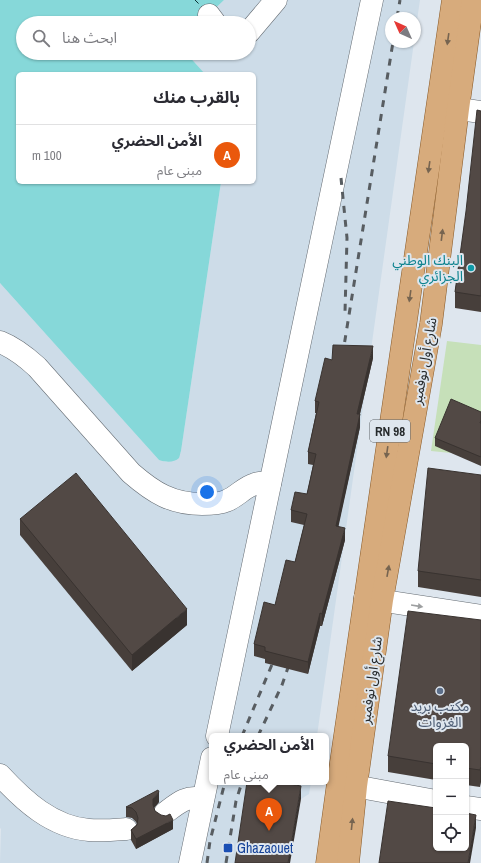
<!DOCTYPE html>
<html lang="ar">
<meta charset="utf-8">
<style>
:root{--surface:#fff;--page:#f2f2f3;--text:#2b2b33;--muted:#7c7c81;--line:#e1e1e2;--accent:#ea580c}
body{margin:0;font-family:"Archivo Narrow","Noto Sans Arabic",sans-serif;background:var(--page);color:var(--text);direction:rtl}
.controls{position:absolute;right:12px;bottom:12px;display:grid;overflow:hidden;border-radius:6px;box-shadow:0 1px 3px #0004}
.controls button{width:36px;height:36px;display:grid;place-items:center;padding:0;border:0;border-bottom:1px solid var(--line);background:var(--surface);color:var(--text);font:20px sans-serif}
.compass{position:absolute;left:385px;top:12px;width:36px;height:36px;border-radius:50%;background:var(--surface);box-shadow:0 1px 3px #0004;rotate:315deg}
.you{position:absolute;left:207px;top:492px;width:14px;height:14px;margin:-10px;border:3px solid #fff;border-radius:50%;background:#1a73e8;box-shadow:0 0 0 6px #1a73e833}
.badge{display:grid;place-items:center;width:26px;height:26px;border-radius:50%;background:var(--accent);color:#fff;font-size:13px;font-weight:700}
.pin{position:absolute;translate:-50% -33px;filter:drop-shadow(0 1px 2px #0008)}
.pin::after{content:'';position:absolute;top:21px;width:14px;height:12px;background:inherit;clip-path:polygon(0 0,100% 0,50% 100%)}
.popup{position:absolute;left:209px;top:733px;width:120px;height:52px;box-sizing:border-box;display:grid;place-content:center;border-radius:6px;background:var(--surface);filter:drop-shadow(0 1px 3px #0005);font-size:13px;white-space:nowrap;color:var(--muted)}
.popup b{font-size:15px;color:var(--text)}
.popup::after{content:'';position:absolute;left:50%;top:100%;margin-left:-8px;border:8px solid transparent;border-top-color:var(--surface)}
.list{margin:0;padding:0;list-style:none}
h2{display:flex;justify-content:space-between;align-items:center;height:52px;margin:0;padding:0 16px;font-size:17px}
h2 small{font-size:13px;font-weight:400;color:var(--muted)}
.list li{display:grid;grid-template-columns:26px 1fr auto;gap:12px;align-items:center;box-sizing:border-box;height:60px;padding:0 16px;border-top:1px solid var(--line)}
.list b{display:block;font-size:15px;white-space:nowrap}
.list p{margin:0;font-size:13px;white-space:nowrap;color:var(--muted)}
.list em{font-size:13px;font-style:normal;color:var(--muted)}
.icon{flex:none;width:22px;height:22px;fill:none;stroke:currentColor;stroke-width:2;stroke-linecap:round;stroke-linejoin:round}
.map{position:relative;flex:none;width:481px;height:863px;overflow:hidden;direction:ltr}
.search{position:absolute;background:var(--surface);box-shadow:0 1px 3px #0004;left:16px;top:16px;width:240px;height:44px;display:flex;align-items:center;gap:10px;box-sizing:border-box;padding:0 14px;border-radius:22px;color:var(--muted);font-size:15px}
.panel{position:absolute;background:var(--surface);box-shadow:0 1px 3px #0004;left:16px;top:72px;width:240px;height:112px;border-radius:6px;direction:rtl}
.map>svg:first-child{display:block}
</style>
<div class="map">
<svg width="481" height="863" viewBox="0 0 481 863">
<rect width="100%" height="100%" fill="#dee6ee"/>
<!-- built -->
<path fill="#cddce8" d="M 224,0 L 420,0 L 415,34 L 415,18 L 391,18 L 391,42 L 414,42 L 317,736 L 212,736 L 212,782 L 311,782 L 309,794 L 301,799 L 237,863 L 0,863 L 1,829 L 0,828 L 0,283 L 159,460 L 166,462 L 172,461 L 178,458 L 181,451 L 221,182 L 254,182 L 254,74 L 205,74 L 186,53 L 249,53 L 249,23 L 200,23 Z"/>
<!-- green -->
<path fill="#c6e0b9" d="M 447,341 L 481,345 L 481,456 L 431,451 Z"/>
<!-- water -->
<path fill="#86d8d9" d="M 0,0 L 224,0 L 200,23 L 23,23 L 23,53 L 186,53 L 205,74 L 18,74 L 18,182 L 221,182 L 181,451 C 180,453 180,456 179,458 C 174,463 165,462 159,460 L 0,283 Z"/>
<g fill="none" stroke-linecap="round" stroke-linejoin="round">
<!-- ferry -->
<path stroke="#083233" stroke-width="1" stroke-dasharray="5 4" stroke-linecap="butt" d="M 195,0 L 202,7"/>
<defs>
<g id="minor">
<path d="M 209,15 L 215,23"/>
<path d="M 249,32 L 276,0"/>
<path d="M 439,106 L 481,112"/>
<path d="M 0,342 C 15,348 26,357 37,367 L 131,473 C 154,493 172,504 202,504 C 210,504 219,504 226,501 C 237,497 244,487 255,484 C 260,482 265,483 270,483"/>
<path d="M 365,598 L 481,616"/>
<path d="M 217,736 L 372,0"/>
<path d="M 0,775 C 24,801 52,827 89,830 C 101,831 113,830 126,829"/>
<path d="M 338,783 L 436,801"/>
<path d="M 466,807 L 481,809"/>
<path d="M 165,813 C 178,803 186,795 203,799"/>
<path d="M 190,863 L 212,758"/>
</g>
<g id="major">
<path d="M 327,863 L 338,783 L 453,0"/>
<path d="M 348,863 L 356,786 L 382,600 L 431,324 L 458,109 L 473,0"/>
</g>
</defs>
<!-- minor casing -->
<use href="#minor" stroke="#646b72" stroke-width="23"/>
<!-- major casing -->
<use href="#major" stroke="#885927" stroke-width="23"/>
<!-- minor -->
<use href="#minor" stroke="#fff" stroke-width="22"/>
<!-- major -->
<use href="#major" stroke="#d7ab7c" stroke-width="22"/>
<!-- rail -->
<g stroke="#585d61" stroke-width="3" stroke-dasharray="7 7" stroke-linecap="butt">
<path d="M 397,18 L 400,0"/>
<path d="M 341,178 L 347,238 L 345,312"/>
<path d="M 344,356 L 344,346 L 393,42"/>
<path d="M 242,736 L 276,655"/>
<path d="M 258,736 L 282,685 L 291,659"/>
<path d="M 207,863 L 210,841 L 225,782"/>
<path d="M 226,863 L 236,801 L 242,782"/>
</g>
</g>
<!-- wall -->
<g fill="#473f3b">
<path d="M 481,111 L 481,312 L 455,308 L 455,292 Z"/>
<path d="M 373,358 L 360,414 L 360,427 L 338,526 L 345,540 L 322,626 L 320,626 L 308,674 L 265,663 L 265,659 L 254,656 L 254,644 L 275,605 L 295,562 L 304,525 L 291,522 L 291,510 L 307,494 L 313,465 L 308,464 L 308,452 L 316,413 L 315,413 L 315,401 L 332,360 Z"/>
<path d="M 481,412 L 481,466 L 435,446 L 435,438 Z"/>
<path d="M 481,475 L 481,597 L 418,587 L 418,571 Z"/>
<path d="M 20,519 L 187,625 L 132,671 L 20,535 Z"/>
<path d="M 481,620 L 480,787 L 466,785 L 466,746 L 436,746 L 436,780 L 388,772 L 388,756 Z"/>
<path d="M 159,802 L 154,808 L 155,811 L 173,829 L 136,849 L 131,840 L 131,830 L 137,824 L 136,822 L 132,818 L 126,817 L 126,807 Z"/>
</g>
<!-- shaded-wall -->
<g fill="#393330">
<path d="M 373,346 L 373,358 L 357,426 L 357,414 Z"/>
<path d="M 360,414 L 360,427 L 336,538 L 336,526 Z"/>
<path d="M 345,528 L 345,540 L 322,626 L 322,614 Z"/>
<path d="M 187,609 L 187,625 L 132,671 L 132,655 Z"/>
<path d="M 320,613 L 320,626 L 308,674 L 308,662 Z"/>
<path d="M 481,766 L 481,782 L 480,787 L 480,770 Z"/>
<path d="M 301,786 L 301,799 L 290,863 L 288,863 Z"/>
<path d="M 159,792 L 159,802 L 153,809 L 153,799 Z"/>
<path d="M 476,815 L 476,828 L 470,863 L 468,863 Z"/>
<path d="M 173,820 L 173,829 L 136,849 L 136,839 Z"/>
</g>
<!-- building -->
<g fill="#524945" stroke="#393330">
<path d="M 477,110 L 481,111 L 481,296 L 455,292 L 466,211 Z"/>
<path d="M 333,345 L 373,346 L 357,414 L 360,414 L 336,526 L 345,528 L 322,614 L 320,613 L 308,662 L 265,651 L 265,647 L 254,644 L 264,602 L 275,605 L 286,560 L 295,562 L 307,514 L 291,510 L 295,492 L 307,494 L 316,454 L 308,452 L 319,402 L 315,401 L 325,358 L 332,360 Z"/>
<path d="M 451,399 L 481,412 L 481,420 L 480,423 L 481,423 L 481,457 L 435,438 Z"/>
<path d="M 428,468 L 481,475 L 481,580 L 418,571 Z"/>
<path d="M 76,473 L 187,609 L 132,655 L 20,519 Z"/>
<path d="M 408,611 L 481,620 L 481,766 L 480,770 L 466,768 L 466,746 L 436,746 L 436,764 L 388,756 Z"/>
<path d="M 247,782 L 278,782 L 301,786 L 288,863 L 235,863 Z"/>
<path d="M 158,790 L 159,792 L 153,799 L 153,805 L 155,811 L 161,815 L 166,816 L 170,814 L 173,820 L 136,839 L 131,830 L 137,825 L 138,818 L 136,812 L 132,808 L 126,807 Z"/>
<path d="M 388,801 L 436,808 L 436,848 L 466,848 L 466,813 L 476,815 L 468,863 L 379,863 Z"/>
</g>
<!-- one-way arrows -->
<defs><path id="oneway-solid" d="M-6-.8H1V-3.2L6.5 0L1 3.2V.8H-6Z"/></defs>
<g fill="#766450">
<use href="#oneway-solid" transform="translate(448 39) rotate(98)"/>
<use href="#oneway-solid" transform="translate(429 167) rotate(98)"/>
<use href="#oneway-solid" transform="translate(442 235) rotate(-83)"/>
<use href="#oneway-solid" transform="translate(410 296) rotate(98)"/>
<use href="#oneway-solid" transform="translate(387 452) rotate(98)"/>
<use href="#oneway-solid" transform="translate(388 571) rotate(-80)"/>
<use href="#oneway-solid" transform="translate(352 824) rotate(-84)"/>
</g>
<use fill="#9d9fa0" href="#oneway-solid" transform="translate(417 606) rotate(9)"/>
<!-- markers -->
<circle fill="#0f9aa8" stroke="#dee6ee" stroke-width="1.5" cx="471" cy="268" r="4"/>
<circle fill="#5c6f8a" stroke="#dee6ee" stroke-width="1.5" cx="440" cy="691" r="4"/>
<rect fill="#1a4fb4" stroke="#dee6ee" stroke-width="1.5" x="223" y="843" width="10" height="10" rx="2"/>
<g text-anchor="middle" stroke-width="4" stroke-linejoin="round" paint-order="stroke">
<!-- shield labels -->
<rect fill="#dee6ee" stroke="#5d6266" stroke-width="1" x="370" y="420" width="40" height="22" rx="3"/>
<g font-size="13" font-weight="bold" fill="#262a2c">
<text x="390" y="436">RN 98</text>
</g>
<!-- culture labels -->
<g font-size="14" fill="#0d838f" stroke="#dee6ee" text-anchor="end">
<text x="463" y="265">البنك الوطني<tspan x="463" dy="16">الجزائري</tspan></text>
</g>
<!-- street labels -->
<g font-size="14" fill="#262a2c" stroke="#dee6ee">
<text transform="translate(424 361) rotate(-80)" y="5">شارع أول نوفمبر</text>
<text transform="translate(371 680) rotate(-82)" y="5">شارع أول نوفمبر</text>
</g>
<!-- service labels -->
<g font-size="14" fill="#4e5e75" stroke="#dee6ee">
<text x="440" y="711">مكتب بريد<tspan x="440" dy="16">الغزوات</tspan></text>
</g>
<!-- transit labels -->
<g font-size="14" fill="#164399" stroke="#dee6ee" text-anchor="start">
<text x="237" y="853">Ghazaouet</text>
</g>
</g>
</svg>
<div class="controls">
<button>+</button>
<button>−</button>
<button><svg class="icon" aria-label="locate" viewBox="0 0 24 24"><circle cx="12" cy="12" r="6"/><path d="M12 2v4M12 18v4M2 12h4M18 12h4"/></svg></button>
</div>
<svg class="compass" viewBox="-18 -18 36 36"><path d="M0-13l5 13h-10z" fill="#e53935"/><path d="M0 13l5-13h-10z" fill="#7c7c81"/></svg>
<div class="you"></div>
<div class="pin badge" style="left:269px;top:831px">A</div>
<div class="popup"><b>الأمن الحضري</b>مبنى عام</div>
<div class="search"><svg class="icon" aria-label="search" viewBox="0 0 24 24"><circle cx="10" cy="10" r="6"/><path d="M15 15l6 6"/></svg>ابحث هنا</div>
<section class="panel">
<h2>بالقرب منك<small></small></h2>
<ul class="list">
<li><span class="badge">A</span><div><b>الأمن الحضري</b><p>مبنى عام</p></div><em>100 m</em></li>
</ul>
</section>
</div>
